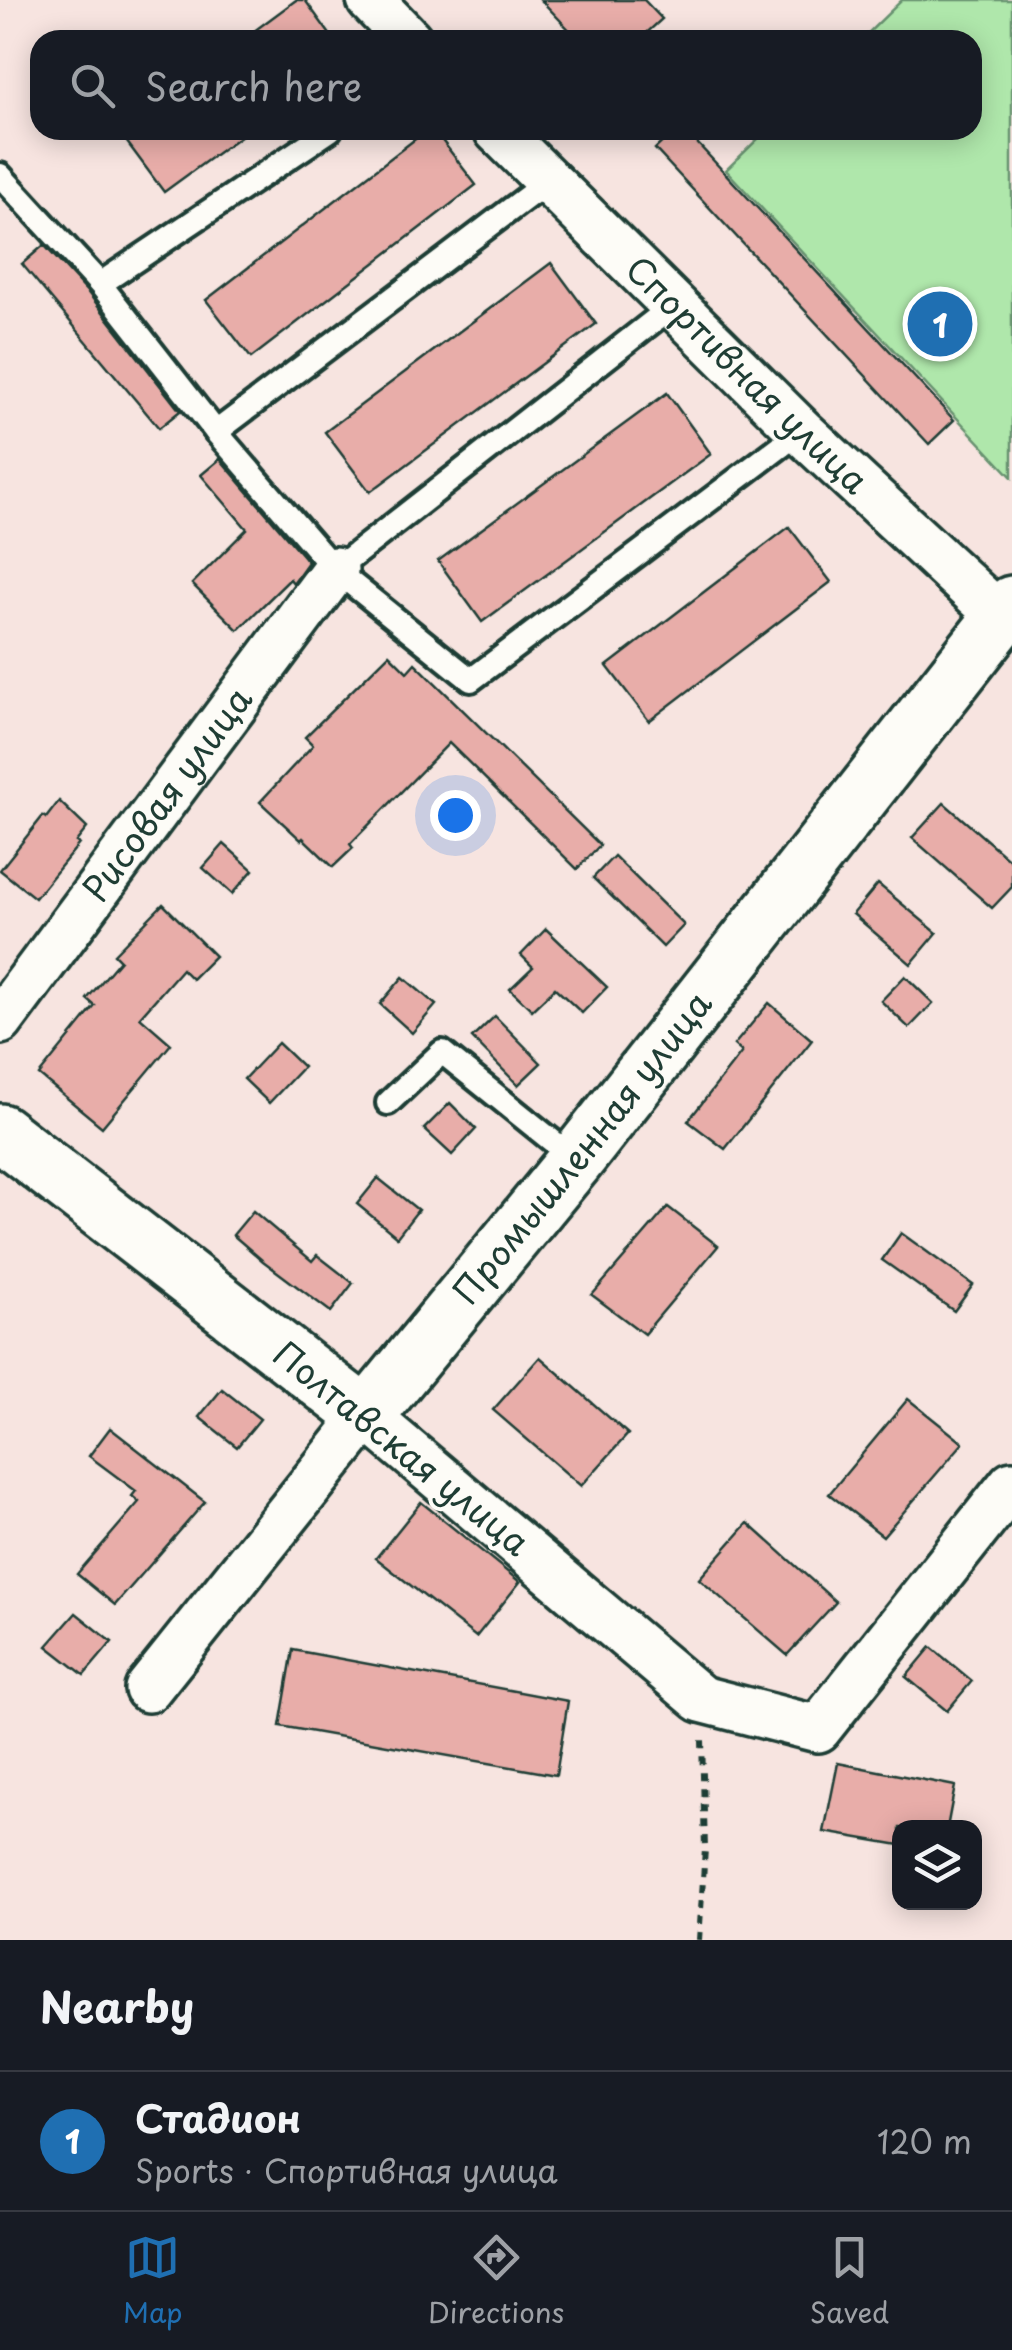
<!DOCTYPE html>
<meta charset="utf-8">
<style>
:root{--surface:#171b24;--page:#20242c;--text:#f1f3f6;--muted:#9ea1a6;--line:#363941;--accent:#1f6fb2}
body{margin:0;font-family:"Playpen Sans",sans-serif;background:var(--page);color:var(--text)}
.controls{position:absolute;right:30px;bottom:30px;display:grid;overflow:hidden;border-radius:20px;box-shadow:0 5px 25px #0003}
.controls button{width:90px;height:90px;display:grid;place-items:center;padding:0;border:0;border-bottom:2px solid var(--line);background:var(--surface);color:var(--text);font:50px sans-serif}
.you{position:absolute;left:455px;top:815px;width:35px;height:35px;margin:-25px;border:8px solid #fff;border-radius:50%;background:#1a73e8;box-shadow:0 0 0 15px #1a73e833}
.badge{display:grid;place-items:center;width:65px;height:65px;border-radius:50%;background:var(--accent);color:#fff;font-size:32px;font-weight:700}
.pin{position:absolute;translate:-50% -50%;border:5px solid #fff;box-shadow:0 2px 10px #0006}
.list{margin:0;padding:0;list-style:none}
h2{display:flex;justify-content:space-between;align-items:center;height:130px;margin:0;padding:0 40px;font-size:42px}
h2 small{font-size:32px;font-weight:400;color:var(--muted)}
.list li{display:grid;grid-template-columns:65px 1fr auto;gap:30px;align-items:center;box-sizing:border-box;height:140px;padding:0 40px;border-top:2px solid var(--line)}
.list b{display:block;font-size:38px;white-space:nowrap}
.list p{margin:0;font-size:32px;white-space:nowrap;color:var(--muted)}
.list em{font-size:32px;font-style:normal;color:var(--muted)}
.icon{flex:none;width:55px;height:55px;fill:none;stroke:currentColor;stroke-width:2;stroke-linecap:round;stroke-linejoin:round}
.map{position:relative;flex:none;width:1012px;height:1940px;overflow:hidden}
.search{position:absolute;background:var(--surface);box-shadow:0 5px 25px #0003;left:30px;right:30px;top:30px;height:110px;display:flex;align-items:center;gap:25px;box-sizing:border-box;padding:0 35px;border-radius:30px;color:var(--muted);font-size:38px}
.sheet{height:270px;background:var(--surface)}
nav{display:flex;justify-content:space-around;align-items:center;box-sizing:border-box;height:140px;border-top:2px solid var(--line);background:var(--surface);font-size:28px;color:var(--muted)}
nav a{display:grid;justify-items:center;gap:5px}
nav .on{color:var(--accent)}
.map>svg:first-child{display:block}
</style>
<div class="map">
<svg width="1012" height="1940" viewBox="0 0 1012 1940">
<rect width="100%" height="100%" fill="#f7e4e0"/>
<filter id="ink" filterUnits="userSpaceOnUse"><feTurbulence type="fractalNoise" baseFrequency=".01" numOctaves="2"/><feDisplacementMap in="SourceGraphic" scale="20" xChannelSelector="R" yChannelSelector="G"/><feConvolveMatrix kernelMatrix="1 2 1 2 8 2 1 2 1" color-interpolation-filters="sRGB"/></filter>
<g filter="url(#ink)">
<!-- green -->
<path fill="#afe7ab" stroke="#679270" stroke-width="2.5" d="M 902,0 L 1012,0 L 1012,477 L 726,170 L 767,130 L 972,130 L 972,40 L 861,40 Z"/>
<!-- building -->
<g fill="#e8ada9" stroke="#1f3d34" stroke-width="2.5">
<path d="M 296,0 L 305,0 L 334,40 L 242,40 Z"/>
<path d="M 541,0 L 644,0 L 662,19 L 639,40 L 579,40 Z"/>
<path d="M 118,130 L 249,130 L 164,192 Z"/>
<path d="M 427,130 L 434,130 L 476,185 L 251,358 L 206,300 Z"/>
<path d="M 675,130 L 685,130 L 954,420 L 929,444 L 655,149 Z"/>
<path d="M 44,245 L 89,294 L 180,411 L 159,428 L 22,264 Z"/>
<path d="M 551,263 L 596,324 L 370,492 L 325,432 Z"/>
<path d="M 667,393 L 711,454 L 482,622 L 438,561 Z"/>
<path d="M 220,459 L 308,562 L 293,583 L 290,579 L 238,630 L 192,584 L 247,529 L 201,475 Z"/>
<path d="M 789,527 L 831,582 L 649,721 L 607,666 Z"/>
<path d="M 389,654 L 407,672 L 415,663 L 600,845 L 577,869 L 449,743 L 350,844 L 353,848 L 333,867 L 303,838 L 301,840 L 260,802 L 313,745 L 305,737 Z"/>
<path d="M 59,801 L 87,828 L 76,842 L 79,844 L 35,898 L 0,870 L 43,816 L 46,818 Z"/>
<path d="M 944,803 L 1012,862 L 1012,887 L 992,908 L 912,838 Z"/>
<path d="M 224,844 L 253,870 L 232,894 L 203,868 Z"/>
<path d="M 614,856 L 684,925 L 663,947 L 593,878 Z"/>
<path d="M 878,884 L 937,933 L 911,964 L 853,914 Z"/>
<path d="M 163,904 L 215,956 L 192,979 L 182,969 L 140,1017 L 171,1044 L 102,1127 L 39,1075 L 95,1006 L 87,999 L 120,960 L 114,954 Z"/>
<path d="M 546,929 L 607,987 L 582,1013 L 555,988 L 532,1010 L 510,989 L 533,967 L 521,955 Z"/>
<path d="M 905,976 L 933,1003 L 909,1028 L 881,1001 Z"/>
<path d="M 403,977 L 436,1005 L 412,1033 L 380,1004 Z"/>
<path d="M 769,1003 L 812,1040 L 725,1149 L 688,1121 L 742,1052 L 734,1045 Z"/>
<path d="M 495,1016 L 541,1063 L 518,1085 L 472,1038 Z"/>
<path d="M 278,1043 L 303,1067 L 269,1103 L 244,1079 Z"/>
<path d="M 450,1103 L 476,1129 L 452,1155 L 424,1129 Z"/>
<path d="M 378,1178 L 418,1210 L 397,1237 L 357,1204 Z"/>
<path d="M 668,1207 L 718,1246 L 644,1334 L 592,1295 Z"/>
<path d="M 253,1211 L 312,1261 L 317,1255 L 353,1283 L 331,1312 L 263,1261 L 233,1235 Z"/>
<path d="M 901,1233 L 973,1285 L 954,1311 L 882,1260 Z"/>
<path d="M 540,1357 L 628,1434 L 581,1486 L 493,1410 Z"/>
<path d="M 222,1389 L 260,1419 L 237,1447 L 199,1417 Z"/>
<path d="M 908,1399 L 963,1443 L 883,1536 L 829,1494 Z"/>
<path d="M 110,1428 L 205,1502 L 115,1605 L 77,1574 L 139,1502 L 132,1496 L 136,1491 L 89,1456 Z"/>
<path d="M 421,1502 L 520,1582 L 476,1637 L 376,1558 Z"/>
<path d="M 748,1523 L 836,1602 L 787,1655 L 699,1579 Z"/>
<path d="M 76,1613 L 112,1642 L 84,1675 L 47,1646 Z"/>
<path d="M 931,1647 L 972,1681 L 947,1711 L 906,1677 Z"/>
<path d="M 293,1650 L 568,1701 L 556,1775 L 280,1726 Z"/>
<path d="M 838,1763 L 955,1786 L 947,1828 L 900,1828 L 900,1845 L 824,1832 Z"/>
</g>
<g fill="none" stroke-linecap="round" stroke-linejoin="round">
<defs>
<g id="service">
<path d="M 0,175 L 100,284 L 216,432 L 335,570 L 471,680 L 801,431"/>
<path d="M 100,284 L 330,130"/>
<path d="M 216,432 L 547,182"/>
<path d="M 335,570 L 674,305"/>
<path d="M 388,1103 L 442,1052 L 576,1160"/>
</g>
<g id="minor">
<path d="M 370,0 L 409,40"/>
<path id="s1" d="M 497,130 L 801,431 L 1001,617"/>
<path id="s2" d="M 0,1021 L 335,570"/>
<path d="M 148,1689 L 366,1416 L 701,1699 L 818,1729 L 1012,1484"/>
</g>
<g id="tertiary">
<path id="s3" d="M 0,1132 L 366,1416 L 576,1160 L 1012,604"/>
</g>
</defs>
<!-- service casing -->
<use href="#service" stroke="#1f3d34" stroke-width="30"/>
<!-- minor casing -->
<use href="#minor" stroke="#1f3d34" stroke-width="52"/>
<!-- tertiary casing -->
<use href="#tertiary" stroke="#1f3d34" stroke-width="62"/>
<!-- path -->
<path stroke="#1f3d34" stroke-width="6" stroke-dasharray="8 8" stroke-linecap="butt" d="M 699,1940 L 705,1849 L 702,1740"/>
<!-- service -->
<use href="#service" stroke="#fdfcf7" stroke-width="22"/>
<!-- minor -->
<use href="#minor" stroke="#fdfcf7" stroke-width="45"/>
<!-- tertiary -->
<use href="#tertiary" stroke="#fdfcf7" stroke-width="55"/>
</g>
</g>
<g text-anchor="middle" stroke-width="8" stroke-linejoin="round" paint-order="stroke">
<!-- street labels -->
<g font-size="35" fill="#1f3d34" stroke="#fdfcf7">
<text dy="12" stroke="none"><textPath href="#s1" startOffset="350">Спортивная улица</textPath></text>
<text dy="12" stroke="none"><textPath href="#s2" startOffset="282">Рисовая улица</textPath></text>
<text dy="12" stroke="none"><textPath href="#s3" startOffset="808">Промышленная улица</textPath></text>
<text transform="translate(401 1449) rotate(39)" y="12">Полтавская улица</text>
</g>
</g>
</svg>
<div class="controls">
<button><svg class="icon" aria-label="layers" viewBox="0 0 24 24"><path d="M12 4l9 5-9 5-9-5zM3 14l9 5 9-5"/></svg></button>
</div>
<div class="you"></div>
<div class="pin badge" style="left:940px;top:324px">1</div>
<div class="search"><svg class="icon" aria-label="search" viewBox="0 0 24 24"><circle cx="10" cy="10" r="6"/><path d="M15 15l6 6"/></svg>Search here</div>
</div>
<section class="sheet">
<h2>Nearby<small></small></h2>
<ul class="list">
<li><span class="badge">1</span><div><b>Стадион</b><p>Sports · Спортивная улица</p></div><em>120 m</em></li>
</ul>
</section>
<nav>
<a class="on"><svg class="icon" aria-label="map" viewBox="0 0 24 24"><path d="M3 6l6-2 6 2 6-2v14l-6 2-6-2-6 2zM9 4v14M15 6v14"/></svg>Map</a>
<a><svg class="icon" aria-label="directions" viewBox="0 0 24 24"><path d="M12 3l9 9-9 9-9-9zM9 14v-3h6M13 9l2 2-2 2"/></svg>Directions</a>
<a><svg class="icon" aria-label="saved" viewBox="0 0 24 24"><path d="M7 4h10v16l-5-4-5 4z"/></svg>Saved</a>
</nav>
